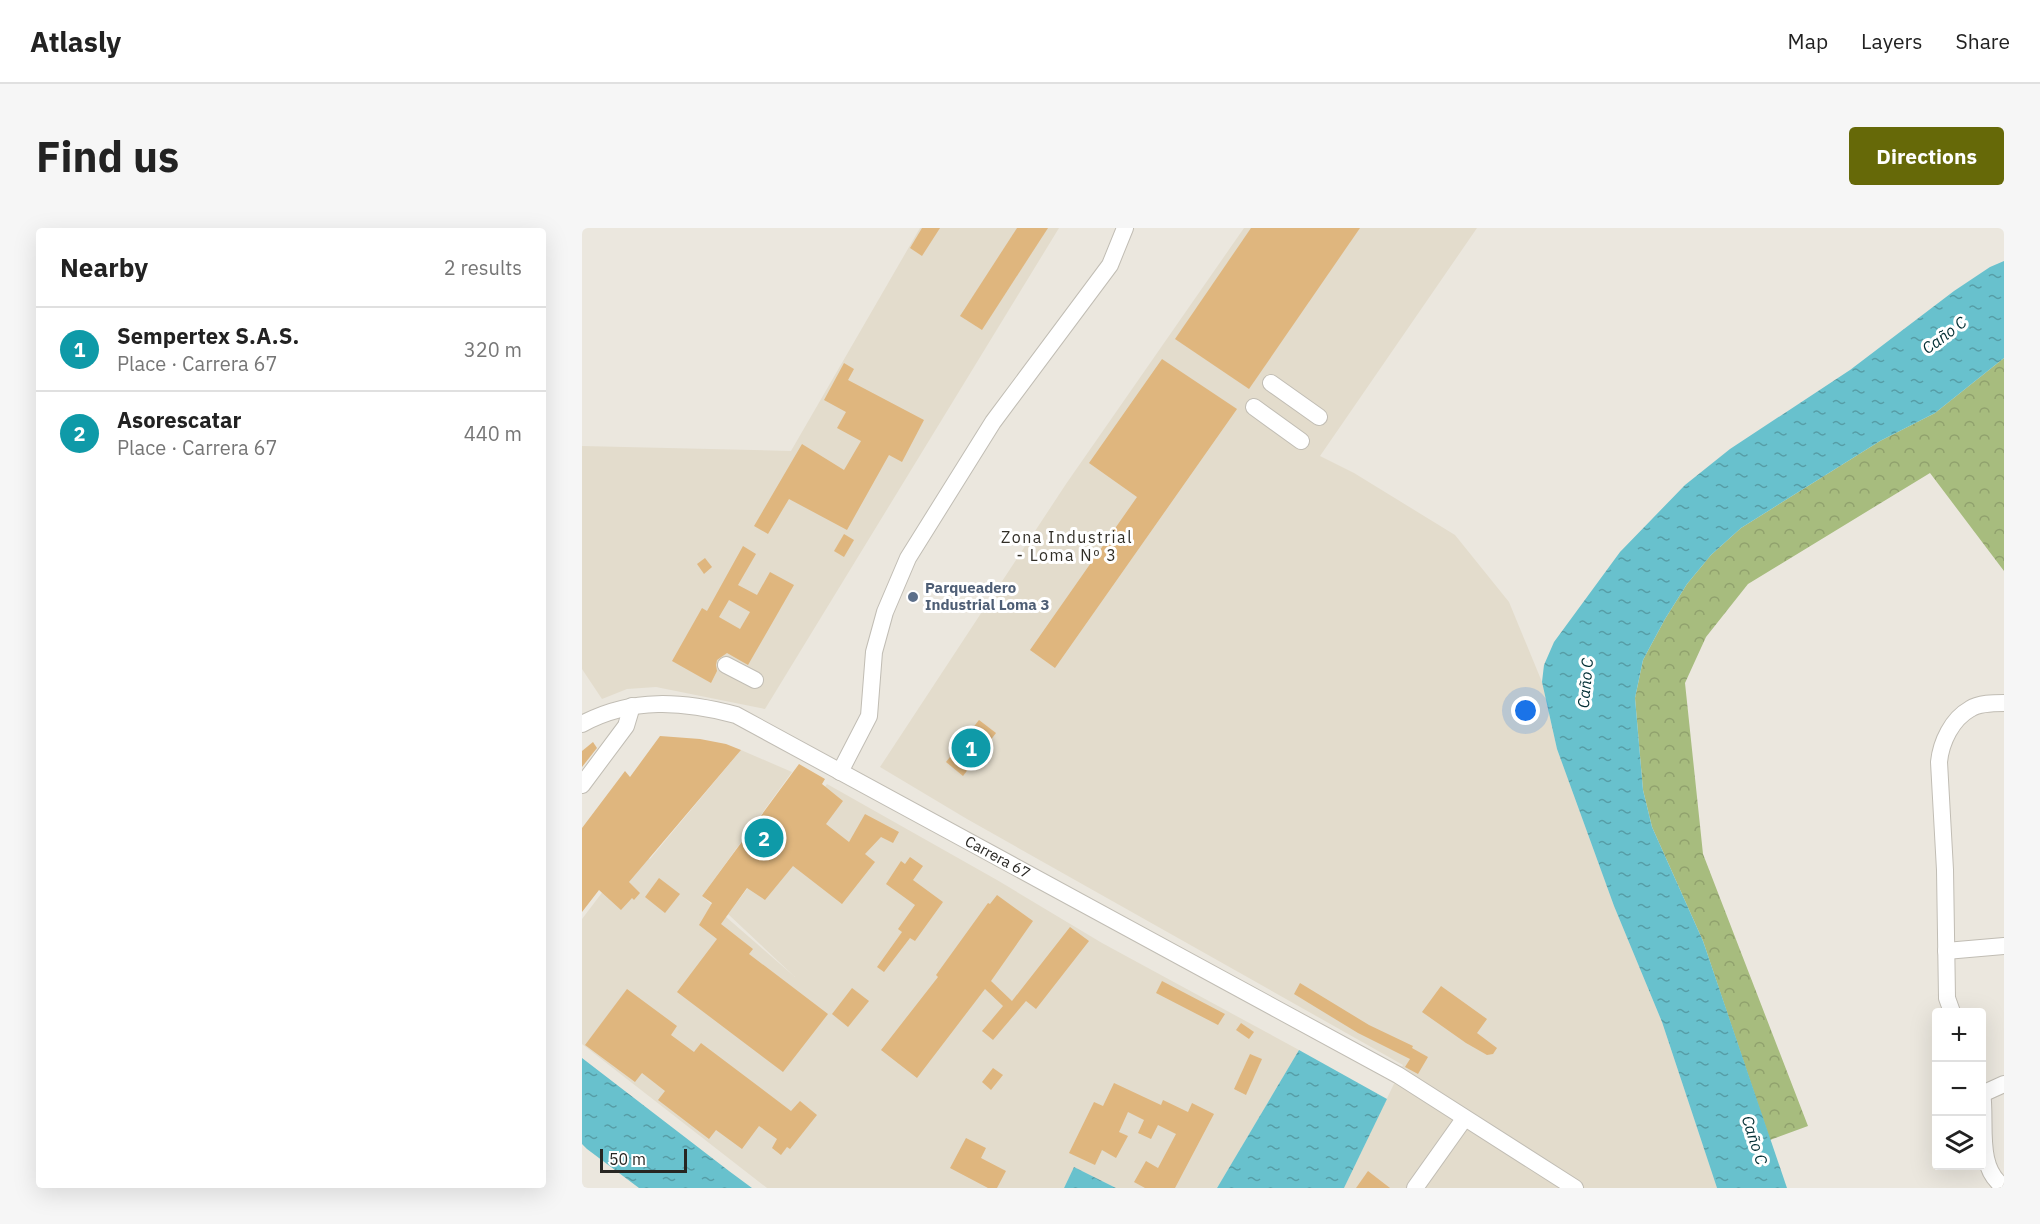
<!DOCTYPE html>
<meta charset="utf-8">
<style>
:root{--surface:#fff;--page:#f6f6f6;--text:#222;--muted:#767676;--line:#e0e0e0;--accent:#666908}
body{margin:0;font-family:"IBM Plex Sans",sans-serif;background:var(--page);color:var(--text)}
.controls{position:absolute;right:18px;bottom:18px;display:grid;overflow:hidden;border-radius:6px;box-shadow:0 6px 24px #0002}
.controls button{width:54px;height:54px;display:grid;place-items:center;padding:0;border:0;border-bottom:2px solid var(--line);background:var(--surface);color:var(--text);font:30px sans-serif}
.scale{position:absolute;left:18px;bottom:15px;width:87px;box-sizing:border-box;padding-left:6px;border:3px solid #272622;border-top:0;font-size:16px;line-height:21px;white-space:nowrap;color:#272622;-webkit-text-stroke:4px #fff;paint-order:stroke}
.you{position:absolute;left:944px;top:483px;width:21px;height:21px;margin:-15px;border:4px solid #fff;border-radius:50%;background:#1a73e8;box-shadow:0 0 0 9px #1a73e833}
.badge{display:grid;place-items:center;width:39px;height:39px;border-radius:50%;background:var(--accent);color:#fff;font-size:20px;font-weight:700}
.pin{position:absolute;translate:-50% -50%;border:3px solid #fff;box-shadow:0 2px 6px #0006}
.list{margin:0;padding:0;list-style:none}
h2{display:flex;justify-content:space-between;align-items:center;height:78px;margin:0;padding:0 24px;font-size:26px}
h2 small{font-size:20px;font-weight:400;color:var(--muted)}
.list li{display:grid;grid-template-columns:39px 1fr auto;gap:18px;align-items:center;box-sizing:border-box;height:84px;padding:0 24px;border-top:2px solid var(--line)}
.list b{display:block;font-size:22px;white-space:nowrap}
.list p{margin:0;font-size:20px;white-space:nowrap;color:var(--muted)}
.list em{font-size:20px;font-style:normal;color:var(--muted)}
.icon{flex:none;width:33px;height:33px;fill:none;stroke:currentColor;stroke-width:2;stroke-linecap:round;stroke-linejoin:round}
.map{position:relative;flex:none;width:1422px;height:960px;overflow:hidden;border-radius:6px}
header{display:flex;align-items:center;gap:36px;box-sizing:border-box;height:84px;padding:0 30px;background:var(--surface);border-bottom:2px solid var(--line)}
header strong{font-size:28px}
nav{display:flex;gap:33px;margin-inline-start:auto;font-size:21px}
.intro{display:flex;align-items:center;justify-content:space-between;box-sizing:border-box;height:144px;padding:0 36px}
h1{margin:0;font-size:42px}
.button{padding:15px 27px;border-radius:6px;background:var(--accent);color:#fff;font-size:21px;font-weight:700}
main{display:flex;gap:36px;padding:0 36px}
aside{flex:1;background:var(--surface);border-radius:6px;box-shadow:0 6px 24px #0002}
.map>svg:first-child{display:block}
</style>
<header>
<strong>Atlasly</strong>
<nav><a>Map</a><a>Layers</a><a>Share</a></nav>
</header>
<div class="intro"><h1>Find us</h1><a class="button">Directions</a></div>
<main>
<aside>
<h2>Nearby<small>2 results</small></h2>
<ul class="list">
<li><span class="badge" style="background:#0f9aa8">1</span><div><b>Sempertex S.A.S.</b><p>Place · Carrera 67</p></div><em>320 m</em></li>
<li><span class="badge" style="background:#0f9aa8">2</span><div><b>Asorescatar</b><p>Place · Carrera 67</p></div><em>440 m</em></li>
</ul>
</aside>
<div class="map">
<svg width="1422" height="960" viewBox="0 0 1422 960">
<defs>
<pattern id="forest-crowns" width="20" height="18" patternUnits="userSpaceOnUse" patternTransform="scale(1.5)"><rect width="20" height="18" fill="#a7bc7e"/><path d="M2 6a3 3 0 1 1 6 0M12 15a3 3 0 1 1 6 0" fill="none" stroke="#90a16d"/></pattern>
<pattern id="water-ripples" width="26" height="14" patternUnits="userSpaceOnUse" patternTransform="scale(1.5)"><rect width="26" height="14" fill="#68c1cd"/><path d="M2 4q2-2 4 0t4 0M15 11q2-2 4 0t4 0" fill="none" stroke="#569da6"/></pattern>
</defs>
<rect width="100%" height="100%" fill="#ebe7de"/>
<!-- built -->
<g fill="#e3dccc">
<path d="M 338,0 L 477,0 L 183,481 L 74,459 L 45,461 L 20,471 L 0,441 L 0,218 L 209,223 Z"/>
<path d="M 662,0 L 895,0 L 738,228 L 772,245 L 873,307 L 927,374 L 960,454 L 975,521 L 1032,678 L 1080,794 L 1135,960 L 762,960 L 821,837 L 385,591 L 298,539 L 484,256 Z"/>
<path d="M 159,522 L 210,544 L 120,668 L 213,749 L 146,686 L 245,556 L 415,652 L 520,715 L 717,822 L 635,960 L 534,960 L 492,939 L 482,960 L 185,960 L 0,816 L 0,691 L 53,621 L 68,631 Z"/>
</g>
<!-- forest -->
<path fill="url(#forest-crowns)" d="M 1422,130 L 1422,343 L 1348,245 L 1166,356 L 1124,409 L 1103,455 L 1121,626 L 1226,898 L 1188,912 L 1121,713 L 1070,599 L 1061,562 L 1053,470 L 1061,432 L 1083,391 L 1105,356 L 1129,327 L 1159,300 L 1298,213 L 1353,185 Z"/>
<!-- water -->
<g fill="url(#water-ripples)">
<path d="M 1422,33 L 1422,130 L 1353,185 L 1298,213 L 1159,300 L 1129,327 L 1105,356 L 1083,391 L 1061,432 L 1053,470 L 1061,562 L 1070,599 L 1121,713 L 1205,960 L 1135,960 L 1080,794 L 1032,678 L 975,521 L 960,454 L 962,437 L 972,414 L 1038,324 L 1103,257 L 1148,221 L 1268,142 L 1372,63 L 1408,39 Z"/>
<path d="M 717,822 L 805,871 L 762,960 L 635,960 Z"/>
<path d="M 0,830 L 147,943 L 170,960 L 57,960 L 5,921 L 0,916 Z"/>
<path d="M 492,939 L 534,960 L 482,960 Z"/>
</g>
<!-- building -->
<g fill="#dfb67e" fill-rule="evenodd">
<path d="M 340,0 L 358,0 L 340,28 L 328,20 Z"/>
<path d="M 435,0 L 466,0 L 400,102 L 378,88 Z"/>
<path d="M 669,0 L 778,0 L 667,161 L 593,111 Z"/>
<path d="M 580,131 L 655,181 L 473,440 L 448,422 L 555,269 L 507,235 Z"/>
<path d="M 262,135 L 272,141 L 266,152 L 342,192 L 320,234 L 307,227 L 265,302 L 207,271 L 186,306 L 172,298 L 220,216 L 262,242 L 279,213 L 255,200 L 264,184 L 242,172 Z"/>
<path d="M 262,306 L 272,312 L 262,329 L 252,323 Z"/>
<path d="M 161,318 L 174,326 L 156,357 L 175,367 L 188,344 L 212,357 L 166,437 L 145,425 L 135,432 L 134,437 L 135,443 L 129,455 L 90,433 L 120,380 L 125,383 ZM 147,372 L 168,384 L 158,401 L 137,389 Z"/>
<path d="M 123,330 L 130,339 L 122,346 L 115,336 Z"/>
<path d="M 397,492 L 414,505 L 381,548 L 364,534 Z"/>
<path d="M 78,508 L 118,511 L 144,516 L 159,522 L 47,654 L 58,665 L 52,672 L 50,670 L 39,682 L 17,662 L 0,684 L 0,600 L 43,543 L 48,549 Z"/>
<path d="M 11,514 L 15,520 L 0,539 L 0,523 Z"/>
<path d="M 217,536 L 243,551 L 240,556 L 261,573 L 244,596 L 267,614 L 283,586 L 317,604 L 311,615 L 299,609 L 283,626 L 293,634 L 260,676 L 211,638 L 183,672 L 165,660 L 139,696 L 171,721 L 167,726 L 246,786 L 201,844 L 95,764 L 135,711 L 117,697 L 130,675 L 120,668 Z"/>
<path d="M 328,629 L 341,638 L 331,652 L 361,674 L 333,713 L 328,710 L 302,744 L 295,739 L 320,704 L 316,701 L 333,677 L 304,656 L 319,633 L 323,636 Z"/>
<path d="M 77,650 L 98,666 L 83,685 L 63,669 Z"/>
<path d="M 415,667 L 451,693 L 409,753 L 430,773 L 488,699 L 507,713 L 454,781 L 444,773 L 411,812 L 400,803 L 421,778 L 403,761 L 335,850 L 299,822 L 356,749 L 354,747 L 406,675 L 408,676 Z"/>
<path d="M 580,753 L 643,786 L 636,797 L 574,765 Z"/>
<path d="M 718,755 L 787,797 L 831,818 L 830,820 L 846,829 L 836,846 L 823,839 L 828,831 L 776,805 L 712,766 Z"/>
<path d="M 859,758 L 905,791 L 895,805 L 915,820 L 911,826 L 905,827 L 884,815 L 840,784 Z"/>
<path d="M 270,760 L 287,773 L 266,799 L 250,786 Z"/>
<path d="M 45,761 L 95,798 L 89,807 L 112,824 L 119,815 L 209,883 L 218,873 L 235,887 L 208,921 L 205,919 L 199,927 L 190,920 L 195,911 L 177,898 L 160,921 L 134,902 L 127,911 L 76,872 L 83,863 L 60,845 L 53,854 L 3,817 Z"/>
<path d="M 659,795 L 672,804 L 667,811 L 654,802 Z"/>
<path d="M 668,826 L 680,831 L 664,867 L 652,861 Z"/>
<path d="M 411,840 L 421,847 L 409,862 L 400,854 Z"/>
<path d="M 532,855 L 579,877 L 581,872 L 606,884 L 610,875 L 632,886 L 593,960 L 563,960 L 552,954 L 564,933 L 576,940 L 594,906 L 576,897 L 569,911 L 556,905 L 562,892 L 546,884 L 537,904 L 546,908 L 534,930 L 520,922 L 513,937 L 487,925 L 512,874 L 521,878 Z"/>
<path d="M 384,910 L 404,920 L 399,930 L 424,943 L 415,960 L 406,960 L 368,940 Z"/>
<path d="M 786,943 L 808,960 L 774,960 Z"/>
</g>
<g fill="none" stroke-linecap="round" stroke-linejoin="round">
<defs>
<g id="minor">
<path d="M 689,155 L 737,189"/>
<path d="M 672,179 L 719,213"/>
<path d="M 144,437 L 173,452"/>
<path id="s1" d="M 0,496 C 50,469 101,473 154,487 L 816,847 L 993,960"/>
<path d="M 258,544 L 287,488 L 292,424 L 303,384 L 326,330 L 411,194 L 528,37 L 543,0"/>
<path d="M 0,557 L 44,498 L 50,478"/>
<path d="M 1364,723 L 1422,718"/>
<path d="M 1370,784 L 1365,770 L 1363,642 L 1357,534 C 1359,514 1370,491 1388,481 C 1397,475 1412,475 1422,475"/>
<path d="M 1400,864 C 1405,894 1393,939 1422,959"/>
<path d="M 1400,866 L 1422,856"/>
<path d="M 833,960 L 882,891"/>
</g>
</defs>
<!-- minor casing -->
<use href="#minor" stroke="#c1bdb4" stroke-width="18"/>
<!-- minor -->
<use href="#minor" stroke="#fff" stroke-width="16"/>
</g>
<!-- markers -->
<circle fill="#5c6f8a" stroke="#fff" stroke-width="2" cx="331" cy="369" r="6"/>
<g text-anchor="middle" stroke-width="6" stroke-linejoin="round" paint-order="stroke">
<!-- service labels -->
<g font-size="15" font-weight="bold" fill="#4e5e75" stroke="#fff" text-anchor="start">
<text x="343" y="365">Parqueadero<tspan x="343" dy="17">Industrial Loma 3</tspan></text>
</g>
<!-- street labels -->
<g font-size="15" fill="#272622" stroke="#fff">
<text dy="5" stroke="none"><textPath href="#s1" startOffset="456">Carrera 67</textPath></text>
</g>
<!-- water labels -->
<g font-size="16" font-style="italic" fill="#022f34" stroke="#fff">
<text transform="translate(1362 107) rotate(-37)" y="6">Caño C</text>
<text transform="translate(1003 455) rotate(-85)" y="6">Caño C</text>
<text transform="translate(1173 912) rotate(72)" y="6">Caño C</text>
</g>
<!-- neighbourhood labels -->
<g font-size="16" letter-spacing="1.5" fill="#312e26" stroke="#fff">
<text x="485" y="315">Zona Industrial<tspan x="485" dy="18">- Loma Nº 3</tspan></text>
</g>
</g>
</svg>
<div class="controls">
<button>+</button>
<button>−</button>
<button><svg class="icon" aria-label="layers" viewBox="0 0 24 24"><path d="M12 4l9 5-9 5-9-5zM3 14l9 5 9-5"/></svg></button>
</div>
<div class="scale">50 m</div>
<div class="you"></div>
<div class="pin badge" style="left:389px;top:520px;background:#0f9aa8">1</div>
<div class="pin badge" style="left:182px;top:610px;background:#0f9aa8">2</div>
</div>
</main>
